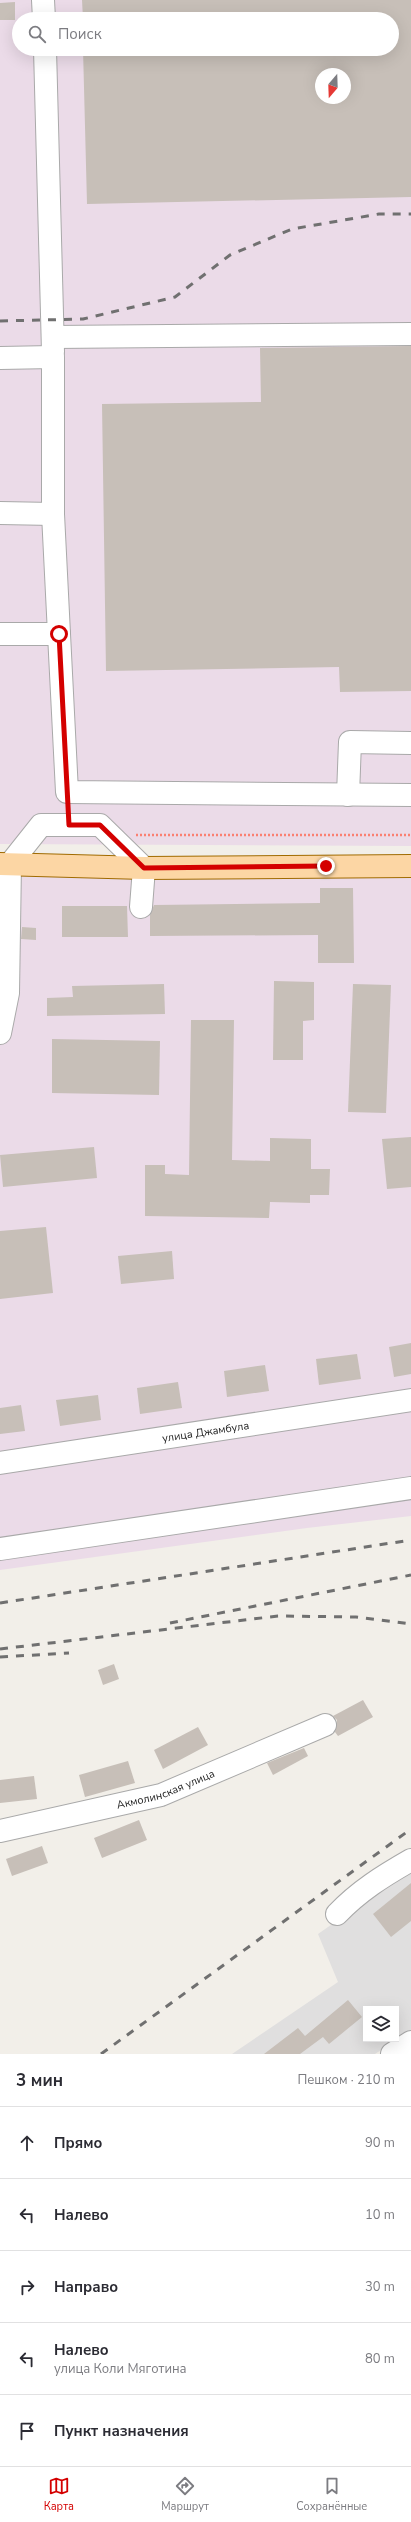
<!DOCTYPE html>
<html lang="ru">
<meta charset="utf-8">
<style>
:root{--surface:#fff;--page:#f7f7f7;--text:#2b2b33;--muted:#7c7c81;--line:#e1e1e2;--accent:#d40000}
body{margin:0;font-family:"Nunito Sans",sans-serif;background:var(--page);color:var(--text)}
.controls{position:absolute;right:12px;bottom:12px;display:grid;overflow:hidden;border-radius:0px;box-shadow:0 4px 16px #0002}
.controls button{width:36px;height:36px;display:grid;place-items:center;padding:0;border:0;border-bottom:1px solid var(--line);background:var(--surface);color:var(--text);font:20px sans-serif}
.compass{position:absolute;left:315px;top:68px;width:36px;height:36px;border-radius:50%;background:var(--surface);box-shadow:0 4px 16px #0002;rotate:199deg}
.stop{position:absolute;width:12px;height:12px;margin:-9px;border:3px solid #d40000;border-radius:50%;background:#fff}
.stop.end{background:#d40000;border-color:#fff;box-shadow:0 1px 4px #0008}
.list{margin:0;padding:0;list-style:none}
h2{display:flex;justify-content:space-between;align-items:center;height:52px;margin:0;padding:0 16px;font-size:17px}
h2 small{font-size:13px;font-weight:400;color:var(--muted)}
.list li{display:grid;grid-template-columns:26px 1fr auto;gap:12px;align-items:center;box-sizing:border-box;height:72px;padding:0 16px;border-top:1px solid var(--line)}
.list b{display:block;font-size:15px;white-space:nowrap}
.list p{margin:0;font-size:13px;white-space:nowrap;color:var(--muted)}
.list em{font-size:13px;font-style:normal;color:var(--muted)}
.icon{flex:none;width:22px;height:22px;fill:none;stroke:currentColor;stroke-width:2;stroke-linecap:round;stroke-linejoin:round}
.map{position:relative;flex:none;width:411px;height:2054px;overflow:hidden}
.search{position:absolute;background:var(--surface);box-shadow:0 4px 16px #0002;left:12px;right:12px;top:12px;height:44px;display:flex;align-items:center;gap:10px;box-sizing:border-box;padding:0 14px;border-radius:22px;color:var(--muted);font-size:15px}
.sheet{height:412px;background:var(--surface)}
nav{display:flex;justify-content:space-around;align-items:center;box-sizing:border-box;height:56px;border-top:1px solid var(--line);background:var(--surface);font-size:11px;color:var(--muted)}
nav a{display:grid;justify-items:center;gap:2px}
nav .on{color:var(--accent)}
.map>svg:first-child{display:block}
</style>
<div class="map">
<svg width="411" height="2054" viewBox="0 0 411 2054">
<rect width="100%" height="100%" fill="#f2efe9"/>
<!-- residential -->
<path fill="#e0dfdf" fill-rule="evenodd" d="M 411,1869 L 411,2030 L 375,2054 L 232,2054 L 338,1982 L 318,1934 ZM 366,2009 L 396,2009 L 396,2039 L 366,2039 Z"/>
<!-- industrial -->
<g fill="#ebdbe8" fill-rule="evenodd">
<path d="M 0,0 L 411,0 L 411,846 L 0,844 ZM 19,19 L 392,19 L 392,49 L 19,49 ZM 321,74 L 345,74 L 345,98 L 321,98 Z"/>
<path d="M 411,873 L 411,1516 L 307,1528 L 0,1570 L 0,876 Z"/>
</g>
<!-- building -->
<g fill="#c7bfb8" fill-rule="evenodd">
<path d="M 82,0 L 411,0 L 411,197 L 87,204 L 83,49 L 392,49 L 392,19 L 83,19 ZM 321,74 L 345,74 L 345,98 L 321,98 Z"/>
<path d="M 15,2 L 15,20 L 0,20 L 0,3 Z"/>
<path d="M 411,346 L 411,691 L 340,692 L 339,667 L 106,671 L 102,404 L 261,402 L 260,348 Z"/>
<path d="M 320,888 L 353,888 L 354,963 L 318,963 L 318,935 L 150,936 L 150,915 L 154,905 L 320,903 Z"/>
<path d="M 62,906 L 127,906 L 128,937 L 62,937 Z"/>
<path d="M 22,927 L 36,928 L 36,940 L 21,939 Z"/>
<path d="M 274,981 L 314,982 L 314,1020 L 303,1021 L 303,1060 L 273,1060 Z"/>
<path d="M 164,984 L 165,1014 L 47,1016 L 47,998 L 73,997 L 72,986 Z"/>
<path d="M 353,984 L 391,985 L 386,1113 L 348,1112 Z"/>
<path d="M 191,1020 L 234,1020 L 232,1160 L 270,1161 L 270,1138 L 311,1139 L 311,1169 L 330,1169 L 329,1195 L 310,1195 L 310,1203 L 270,1202 L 269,1218 L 145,1216 L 145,1165 L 165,1165 L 165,1174 L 189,1175 Z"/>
<path d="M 52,1039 L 160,1041 L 159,1095 L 52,1093 Z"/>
<path d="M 411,1137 L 411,1187 L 387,1189 L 382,1139 Z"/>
<path d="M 94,1147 L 97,1178 L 3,1187 L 0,1155 Z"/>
<path d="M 46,1227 L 53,1293 L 0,1299 L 0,1231 Z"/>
<path d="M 172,1251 L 174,1279 L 121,1284 L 118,1256 Z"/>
<path d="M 411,1343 L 411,1374 L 394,1377 L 389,1347 Z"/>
<path d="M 357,1354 L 361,1379 L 319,1385 L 316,1359 Z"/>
<path d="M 265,1365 L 269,1391 L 227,1397 L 224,1371 Z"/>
<path d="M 178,1382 L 182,1408 L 140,1414 L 137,1388 Z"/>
<path d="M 98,1395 L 101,1420 L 60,1426 L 56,1400 Z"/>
<path d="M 21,1405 L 25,1431 L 0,1434 L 0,1408 Z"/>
<path d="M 114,1664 L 119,1679 L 103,1685 L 98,1670 Z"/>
<path d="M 363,1700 L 373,1717 L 338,1736 L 335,1732 L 337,1720 L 333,1716 Z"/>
<path d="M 198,1727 L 208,1745 L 163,1769 L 154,1750 Z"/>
<path d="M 304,1748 L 308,1756 L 273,1775 L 267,1763 Z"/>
<path d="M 128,1761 L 135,1783 L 85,1797 L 79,1775 Z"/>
<path d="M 34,1776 L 37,1799 L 0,1803 L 0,1780 Z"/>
<path d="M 139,1820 L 147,1840 L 102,1858 L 94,1838 Z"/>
<path d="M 42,1846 L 48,1863 L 12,1876 L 6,1859 Z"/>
<path d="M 411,1883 L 411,1921 L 391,1937 L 373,1914 Z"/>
<path d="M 348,2000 L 362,2017 L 329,2044 L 323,2037 L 300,2054 L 264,2054 L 298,2028 L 305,2036 Z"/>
</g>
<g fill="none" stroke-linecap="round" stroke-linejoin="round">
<defs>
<g id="minor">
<path d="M 43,0 L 44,19"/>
<path d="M 45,49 L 53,352"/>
<path d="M 53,337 L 411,334"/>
<path d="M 0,358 L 53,357 L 53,514 L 59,634 L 0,634"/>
<path d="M 0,513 L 53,514"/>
<path d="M 59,634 L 67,792 L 411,795"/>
<path d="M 348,795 L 350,742 L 411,743"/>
<path d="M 0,1033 L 8,993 L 10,864 L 41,825 L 100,825 L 144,868 L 141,907"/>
<path id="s1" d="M 0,1463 L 411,1400"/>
<path d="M 0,1549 L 411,1488"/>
<path id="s2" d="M 0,1831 L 161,1795 L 325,1725"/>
<path d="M 337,1914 C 359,1891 383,1876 411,1860"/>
<path d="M 392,2054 L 411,2042"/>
</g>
<path id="major" d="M 0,864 L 144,868 L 411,866"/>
</defs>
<!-- minor casing -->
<use href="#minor" stroke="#a9a9a9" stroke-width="24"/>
<!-- major casing -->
<use href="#major" stroke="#a06b00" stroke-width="24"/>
<!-- path -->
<path stroke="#fa8072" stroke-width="2.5" stroke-dasharray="2 2" stroke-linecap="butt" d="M 136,835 L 411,835"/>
<!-- minor -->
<use href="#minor" stroke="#fff" stroke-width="22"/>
<!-- major -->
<use href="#major" stroke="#fcd6a4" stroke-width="22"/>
<!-- rail -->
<g stroke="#707070" stroke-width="3" stroke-dasharray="8 8" stroke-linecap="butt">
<path d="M 0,321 L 83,319 L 175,297 L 230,255 L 292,229 L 379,214 L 411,214"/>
<path d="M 0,1603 L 411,1540"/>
<path d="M 170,1623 L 411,1575"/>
<path d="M 0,1649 L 278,1616 L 356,1617 L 411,1624"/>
<path d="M 0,1657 L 69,1653"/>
<path d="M 101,2054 L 411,1829"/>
</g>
</g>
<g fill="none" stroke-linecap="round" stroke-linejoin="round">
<!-- route -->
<path stroke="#d40000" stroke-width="5" d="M 59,634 L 69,825 L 100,825 L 144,868 L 326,866"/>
</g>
<g text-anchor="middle" stroke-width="4" stroke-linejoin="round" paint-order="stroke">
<!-- street labels -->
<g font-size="11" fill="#222" stroke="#fff">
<text dy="4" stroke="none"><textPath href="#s1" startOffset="208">улица Джамбула</textPath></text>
<text dy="4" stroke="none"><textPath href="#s2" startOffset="171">Акмолинская улица</textPath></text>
</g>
</g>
</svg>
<div class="controls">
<button><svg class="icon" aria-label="layers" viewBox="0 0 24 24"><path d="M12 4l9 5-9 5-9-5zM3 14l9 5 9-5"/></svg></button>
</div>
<svg class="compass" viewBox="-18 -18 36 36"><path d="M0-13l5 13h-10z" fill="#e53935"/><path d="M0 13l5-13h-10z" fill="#7c7c81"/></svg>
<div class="stop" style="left:59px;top:634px"></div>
<div class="stop end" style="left:326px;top:866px"></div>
<div class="search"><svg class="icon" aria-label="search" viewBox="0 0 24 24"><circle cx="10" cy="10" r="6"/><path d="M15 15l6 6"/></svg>Поиск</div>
</div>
<section class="sheet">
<h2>3 мин<small>Пешком · 210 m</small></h2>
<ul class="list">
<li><svg class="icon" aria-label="ahead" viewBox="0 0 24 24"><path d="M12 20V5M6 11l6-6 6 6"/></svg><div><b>Прямо</b></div><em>90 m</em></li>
<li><svg class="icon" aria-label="left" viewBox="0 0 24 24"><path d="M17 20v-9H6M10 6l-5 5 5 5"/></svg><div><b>Налево</b></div><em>10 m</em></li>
<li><svg class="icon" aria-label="right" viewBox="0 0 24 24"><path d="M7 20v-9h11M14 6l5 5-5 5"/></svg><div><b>Направо</b></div><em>30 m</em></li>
<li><svg class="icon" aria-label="left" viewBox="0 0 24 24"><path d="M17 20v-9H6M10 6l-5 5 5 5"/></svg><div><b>Налево</b><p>улица Коли Мяготина</p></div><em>80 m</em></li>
<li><svg class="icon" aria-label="arrive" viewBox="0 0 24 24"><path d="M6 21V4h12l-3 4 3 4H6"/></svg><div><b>Пункт назначения</b></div></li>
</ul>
</section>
<nav>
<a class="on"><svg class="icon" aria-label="map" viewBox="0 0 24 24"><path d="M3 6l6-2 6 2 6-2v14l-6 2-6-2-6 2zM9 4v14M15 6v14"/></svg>Карта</a>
<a><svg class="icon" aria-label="directions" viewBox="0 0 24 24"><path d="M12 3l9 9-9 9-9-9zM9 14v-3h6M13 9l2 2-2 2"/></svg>Маршрут</a>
<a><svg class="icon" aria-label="saved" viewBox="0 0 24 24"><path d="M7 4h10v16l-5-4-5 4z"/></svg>Сохранённые</a>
</nav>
